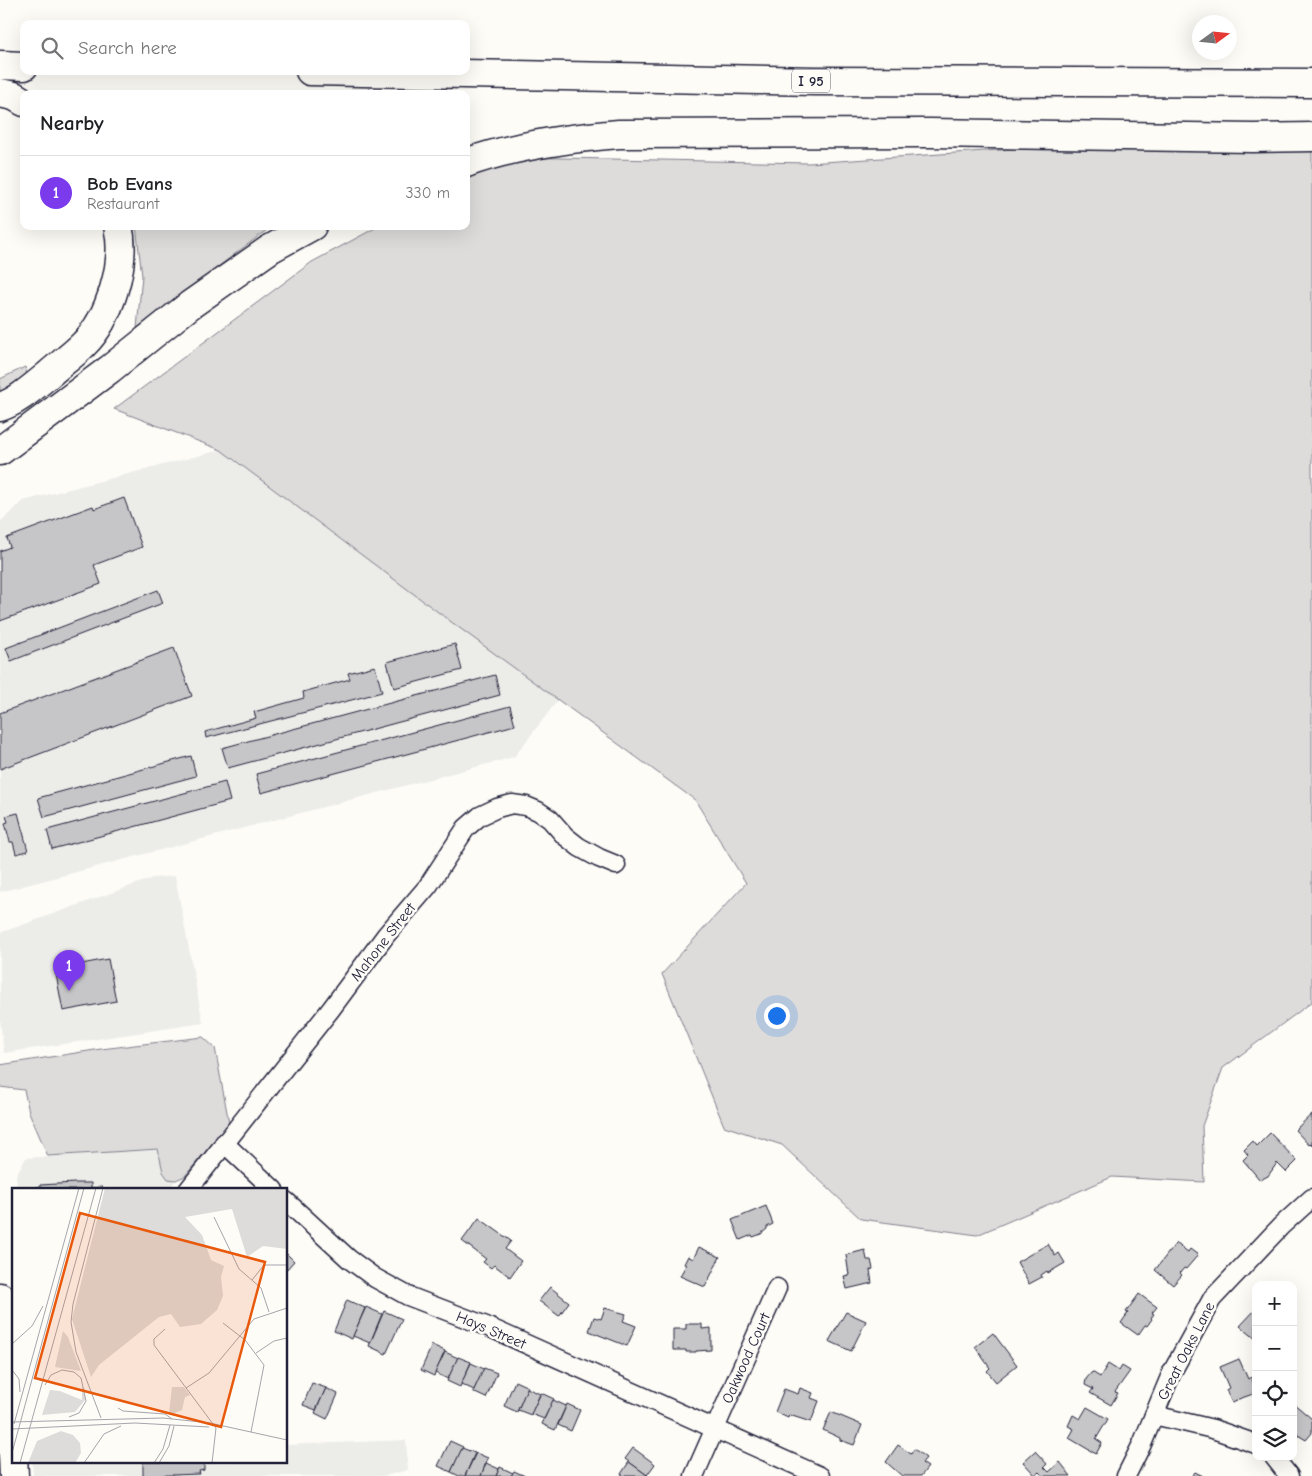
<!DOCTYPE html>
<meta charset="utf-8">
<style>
:root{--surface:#fff;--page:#f6f6f6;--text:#202124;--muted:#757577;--line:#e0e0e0;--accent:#7c3aed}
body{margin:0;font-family:"Comic Neue",sans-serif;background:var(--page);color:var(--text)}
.controls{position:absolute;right:15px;bottom:15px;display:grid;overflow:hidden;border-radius:10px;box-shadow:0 5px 20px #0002}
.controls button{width:45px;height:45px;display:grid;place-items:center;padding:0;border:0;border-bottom:1px solid var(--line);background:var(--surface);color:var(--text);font:25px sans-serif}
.compass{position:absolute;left:1192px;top:15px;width:45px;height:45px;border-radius:50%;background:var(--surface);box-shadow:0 5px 20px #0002;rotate:75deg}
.you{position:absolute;left:776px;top:1015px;width:18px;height:18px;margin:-12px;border:4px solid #fff;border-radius:50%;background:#1a73e8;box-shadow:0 0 0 8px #1a73e833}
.badge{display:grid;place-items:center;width:32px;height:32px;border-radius:50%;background:var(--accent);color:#fff;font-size:16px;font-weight:700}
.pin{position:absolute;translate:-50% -41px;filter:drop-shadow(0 1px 2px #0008)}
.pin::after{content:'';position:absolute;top:26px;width:18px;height:15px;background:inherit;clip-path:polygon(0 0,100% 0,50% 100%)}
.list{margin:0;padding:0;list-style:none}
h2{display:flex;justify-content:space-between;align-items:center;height:65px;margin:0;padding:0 20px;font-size:21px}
h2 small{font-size:16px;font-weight:400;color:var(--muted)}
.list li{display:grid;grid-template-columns:32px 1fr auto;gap:15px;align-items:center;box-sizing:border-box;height:75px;padding:0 20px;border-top:1px solid var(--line)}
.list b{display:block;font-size:19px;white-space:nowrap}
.list p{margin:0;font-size:16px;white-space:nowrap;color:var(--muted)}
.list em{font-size:16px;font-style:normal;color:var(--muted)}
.icon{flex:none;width:28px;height:28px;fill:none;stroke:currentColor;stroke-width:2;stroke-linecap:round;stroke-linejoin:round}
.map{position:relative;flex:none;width:1312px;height:1476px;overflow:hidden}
.search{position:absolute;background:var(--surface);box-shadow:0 5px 20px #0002;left:20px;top:20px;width:450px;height:55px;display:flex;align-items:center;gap:12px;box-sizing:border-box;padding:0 18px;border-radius:10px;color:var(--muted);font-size:19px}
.panel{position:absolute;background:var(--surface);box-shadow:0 5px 20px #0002;left:20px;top:90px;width:450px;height:140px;border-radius:10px}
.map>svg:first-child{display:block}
</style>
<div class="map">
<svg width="1312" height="1476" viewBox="0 0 1312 1476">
<rect width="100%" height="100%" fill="#fdfcf7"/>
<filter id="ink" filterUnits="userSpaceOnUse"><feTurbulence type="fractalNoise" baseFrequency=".02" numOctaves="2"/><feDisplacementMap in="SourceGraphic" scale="10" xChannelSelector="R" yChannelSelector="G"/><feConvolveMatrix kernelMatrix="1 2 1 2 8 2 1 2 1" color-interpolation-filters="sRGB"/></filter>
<g filter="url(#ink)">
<!-- built -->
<g fill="#ecece9">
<path d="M 221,450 L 558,700 L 514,757 L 0,892 L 0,522 L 23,501 Z"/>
<path d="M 175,876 L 203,1023 L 4,1053 L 0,1019 L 0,933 L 153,878 Z"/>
<path d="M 158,1149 L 163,1172 L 168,1179 L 176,1180 L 168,1190 L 17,1190 L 16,1175 L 26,1158 Z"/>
<path d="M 406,1440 L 408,1470 L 385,1476 L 33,1476 L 32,1462 L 286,1462 L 286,1445 Z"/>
</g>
<!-- green -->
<g fill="#dddcdb" stroke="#807f8b">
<path d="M 1312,139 L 1312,1002 L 1223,1068 L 1202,1126 L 1204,1182 L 1112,1177 L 977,1235 L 861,1219 L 782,1145 L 724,1126 L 662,974 L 746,883 L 695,800 L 450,621 L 221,450 L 114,409 L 312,262 L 379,226 L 466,226 L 466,180 L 511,157 L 809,163 L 1131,141 Z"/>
<path d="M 136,226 L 272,226 L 137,328 L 142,276 Z"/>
<path d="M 25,367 L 28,377 L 0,395 L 0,379 Z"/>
<path d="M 203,1037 L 215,1048 L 229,1123 L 185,1176 L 176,1180 L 168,1179 L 163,1172 L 158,1149 L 48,1156 L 29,1112 L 24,1090 L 0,1087 L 0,1065 L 101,1049 Z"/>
</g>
<!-- building -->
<g fill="#c6c6c8" stroke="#22223b">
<path d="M 124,498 L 142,547 L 94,565 L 101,584 L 0,621 L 0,551 L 10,547 L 7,538 L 93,506 L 94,509 Z"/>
<path d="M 158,590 L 163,603 L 11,661 L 6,648 Z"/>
<path d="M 455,644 L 462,670 L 394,688 L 387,662 Z"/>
<path d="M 174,648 L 192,696 L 0,769 L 0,713 Z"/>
<path d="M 375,666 L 382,692 L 206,738 L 205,732 L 256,718 L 254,712 L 304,698 L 303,692 L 350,679 L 348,673 Z"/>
<path d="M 495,675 L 500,695 L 228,768 L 222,748 Z"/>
<path d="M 510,706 L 515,725 L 261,793 L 256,774 Z"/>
<path d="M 191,756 L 196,776 L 44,817 L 38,798 Z"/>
<path d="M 225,782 L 230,801 L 52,849 L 47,830 Z"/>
<path d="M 18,813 L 28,851 L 16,854 L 13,842 L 10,842 L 5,823 L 8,822 L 6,816 Z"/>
<path d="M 108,959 L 116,1001 L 63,1011 L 55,969 Z"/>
<path d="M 1312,1114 L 1312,1145 L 1311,1143 L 1309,1145 L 1295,1130 Z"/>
<path d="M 1270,1133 L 1297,1161 L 1286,1172 L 1277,1163 L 1268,1176 L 1260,1180 L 1243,1160 L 1248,1155 L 1244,1150 L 1253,1141 L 1257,1146 Z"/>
<path d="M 75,1183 L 91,1183 L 91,1188 L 102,1187 L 102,1190 L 36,1190 L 36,1187 L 40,1187 L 40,1185 Z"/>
<path d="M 766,1206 L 773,1224 L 767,1227 L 767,1229 L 761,1234 L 753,1237 L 752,1235 L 740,1240 L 732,1220 Z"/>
<path d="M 479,1218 L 511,1241 L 505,1249 L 521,1261 L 510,1277 L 494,1265 L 491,1268 L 483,1262 L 486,1259 L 462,1241 Z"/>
<path d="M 1176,1243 L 1188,1252 L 1190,1249 L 1198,1255 L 1186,1269 L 1184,1268 L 1180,1273 L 1182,1275 L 1173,1285 L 1155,1270 Z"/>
<path d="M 1048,1244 L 1055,1256 L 1059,1253 L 1065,1263 L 1048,1273 L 1047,1271 L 1041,1275 L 1042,1277 L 1029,1284 L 1017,1262 Z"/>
<path d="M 699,1247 L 720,1257 L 705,1287 L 680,1276 L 686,1265 L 684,1264 L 688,1256 L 693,1259 Z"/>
<path d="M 865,1250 L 867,1260 L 871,1260 L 873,1269 L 870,1270 L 872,1283 L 847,1289 L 844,1276 L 849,1275 L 846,1255 Z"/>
<path d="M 287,1254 L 294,1261 L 286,1270 L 286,1255 Z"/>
<path d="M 550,1287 L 569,1302 L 559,1316 L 539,1301 Z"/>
<path d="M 1139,1294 L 1157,1307 L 1152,1313 L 1154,1314 L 1151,1318 L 1152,1319 L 1147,1326 L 1145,1325 L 1138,1335 L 1121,1323 L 1128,1313 L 1126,1312 Z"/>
<path d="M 347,1300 L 365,1308 L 352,1339 L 334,1331 Z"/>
<path d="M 366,1307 L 382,1314 L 370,1343 L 353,1336 Z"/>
<path d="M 605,1308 L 626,1314 L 623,1321 L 636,1326 L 627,1346 L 589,1331 L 594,1317 L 601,1319 Z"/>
<path d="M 1256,1309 L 1256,1339 L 1240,1326 Z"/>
<path d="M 384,1311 L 402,1319 L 386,1354 L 369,1346 Z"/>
<path d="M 846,1312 L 866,1321 L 851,1351 L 829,1341 Z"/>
<path d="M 686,1324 L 702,1324 L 702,1329 L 711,1328 L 711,1350 L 696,1351 L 696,1352 L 686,1352 L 686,1350 L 673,1350 L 673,1329 L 686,1329 Z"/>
<path d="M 993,1333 L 1017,1365 L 996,1382 L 987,1371 L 990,1368 L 975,1347 Z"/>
<path d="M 432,1345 L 445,1351 L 434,1376 L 421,1370 Z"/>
<path d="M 445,1352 L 458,1358 L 448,1379 L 435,1373 Z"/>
<path d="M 458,1357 L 471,1362 L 460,1387 L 447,1381 Z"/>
<path d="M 1239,1359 L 1248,1379 L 1251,1377 L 1256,1390 L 1252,1392 L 1253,1394 L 1236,1400 L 1237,1401 L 1232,1403 L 1226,1390 L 1229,1388 L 1220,1367 Z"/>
<path d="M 471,1363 L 484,1369 L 474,1390 L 461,1384 Z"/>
<path d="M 1108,1364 L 1119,1371 L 1122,1366 L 1130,1371 L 1115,1392 L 1118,1393 L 1111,1405 L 1090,1393 L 1093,1389 L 1085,1385 L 1086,1379 L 1092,1372 L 1100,1377 Z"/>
<path d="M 484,1368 L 497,1373 L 486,1398 L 473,1392 Z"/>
<path d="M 515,1381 L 528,1387 L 517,1412 L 504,1406 Z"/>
<path d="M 312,1383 L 326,1388 L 316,1410 L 303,1405 Z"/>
<path d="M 326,1388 L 338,1394 L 327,1419 L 315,1413 Z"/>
<path d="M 527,1388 L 540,1394 L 531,1415 L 518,1410 Z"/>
<path d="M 800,1388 L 813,1393 L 811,1398 L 819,1401 L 811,1422 L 789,1415 L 788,1418 L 775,1412 L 784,1389 L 798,1394 Z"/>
<path d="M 541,1393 L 554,1399 L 544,1419 L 531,1414 Z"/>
<path d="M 553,1400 L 566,1406 L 555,1430 L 542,1424 Z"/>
<path d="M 1293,1403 L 1312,1419 L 1312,1433 L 1306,1440 L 1293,1432 Z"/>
<path d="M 567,1404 L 580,1410 L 571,1431 L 558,1425 Z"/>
<path d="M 1087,1407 L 1108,1419 L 1096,1439 L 1102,1443 L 1096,1454 L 1069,1438 L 1074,1429 L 1068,1426 L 1073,1415 L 1080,1419 Z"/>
<path d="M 831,1412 L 862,1425 L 854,1445 L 840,1440 L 840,1438 L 823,1430 Z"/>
<path d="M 450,1441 L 463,1447 L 451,1472 L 438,1466 Z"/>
<path d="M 898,1445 L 911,1454 L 914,1449 L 926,1458 L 922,1463 L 928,1467 L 921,1476 L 902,1476 L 886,1462 Z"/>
<path d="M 462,1448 L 475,1453 L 465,1476 L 459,1476 L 451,1472 Z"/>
<path d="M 633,1448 L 655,1464 L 647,1475 L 625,1459 Z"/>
<path d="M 1035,1451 L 1047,1464 L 1044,1467 L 1049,1472 L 1060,1462 L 1071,1476 L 1043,1476 L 1039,1472 L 1035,1475 L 1023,1462 Z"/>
<path d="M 476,1453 L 488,1458 L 481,1476 L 465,1476 Z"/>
<path d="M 143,1462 L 204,1462 L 204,1470 L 199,1471 L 200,1474 L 143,1476 Z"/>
<path d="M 629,1462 L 647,1475 L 648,1476 L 624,1476 L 621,1474 Z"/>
<path d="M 486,1463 L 499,1469 L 496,1476 L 481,1476 Z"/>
<path d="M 500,1467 L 513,1473 L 511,1476 L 496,1476 Z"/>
<path d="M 514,1471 L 525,1476 L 511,1476 Z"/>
<path d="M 1195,1472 L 1203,1476 L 1192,1476 Z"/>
</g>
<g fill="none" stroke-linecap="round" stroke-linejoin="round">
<defs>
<g id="street">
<path d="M 224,1143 L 274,1190"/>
<path d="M 188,1190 L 331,1009 L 386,935 L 428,886 L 466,828 L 480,816 L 497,808 L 512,804 L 526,806 L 538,811 L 550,819 L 565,836 L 579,847 L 599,858 L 616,865"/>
<path d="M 286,1201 L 349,1259 L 375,1278 L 408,1296 L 486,1326 L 820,1476"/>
<path d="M 1154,1415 L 1213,1429 L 1256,1444"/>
<path d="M 1274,1457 L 1289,1476"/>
<path d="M 694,1476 L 777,1288"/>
<path d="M 1126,1476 L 1142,1444 L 1172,1372 L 1212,1299 L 1281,1226 L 1312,1198"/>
</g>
<g id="highway">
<path d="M 0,65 L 24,66"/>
<path d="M 310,71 L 814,81 L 1312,83"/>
<path d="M 0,93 L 14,96 L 24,102"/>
<path d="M 466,163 C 512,146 571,138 619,134 L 930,133 L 1253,138 L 1312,137"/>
<path d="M 0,407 C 18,401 33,387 48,375 C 59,365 72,356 83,345 C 110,319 127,262 118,226"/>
<path d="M 0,451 L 110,369 L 190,305 L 270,249 L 312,226"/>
<path d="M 0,1297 L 10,1391 L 14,1476"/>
</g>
</defs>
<!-- street casing -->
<use href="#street" stroke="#22223b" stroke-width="21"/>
<!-- highway casing -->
<use href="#highway" stroke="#22223b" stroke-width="31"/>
<!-- street -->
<use href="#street" stroke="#fdfcf7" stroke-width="18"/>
<!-- highway -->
<use href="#highway" stroke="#fdfcf7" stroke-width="28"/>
</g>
</g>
<g text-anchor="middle" stroke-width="5" stroke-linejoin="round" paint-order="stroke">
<!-- shield labels -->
<rect fill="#fdfcf7" stroke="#646373" stroke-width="1" x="792" y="69.5" width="38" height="23" rx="4"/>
<g font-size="14" font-weight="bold" fill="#22223b">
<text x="811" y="86">I 95</text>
</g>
<!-- street labels -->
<g font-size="15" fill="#22223b" stroke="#fdfcf7">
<text transform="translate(383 942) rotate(-52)" y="5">Mahone Street</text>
<text transform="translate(491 1330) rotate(23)" y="5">Hays Street</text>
<text transform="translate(1186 1351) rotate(-63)" y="5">Great Oaks Lane</text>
<text transform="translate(746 1358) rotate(-66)" y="5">Oakwood Court</text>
</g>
</g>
<!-- overview -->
<g transform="translate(12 1188)">
<rect width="275" height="275" fill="#fdfcf7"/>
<path d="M 93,0 L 275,0 L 275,61 L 251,58 L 235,69 L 220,21 L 173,29 L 190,47 L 199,72 L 212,78 L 209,89 L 211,108 L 205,122 L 189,136 L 168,139 L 159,126 L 147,129 L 87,177 L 79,189 L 60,131 ZM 51,143 L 56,149 L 69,183 L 43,179 ZM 70,199 L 73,201 L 73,212 L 63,224 L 30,227 L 38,202 L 48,203 L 70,212 ZM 160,199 L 172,199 L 178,207 L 173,209 L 170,222 L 160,226 L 157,226 ZM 49,243 L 61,247 L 68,255 L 69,265 L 63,275 L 16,275 L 25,253 Z" fill="#dddcdb"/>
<path fill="none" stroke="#a5a5ac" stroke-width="1" d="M 202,29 L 227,81 L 249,100 L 257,124M 240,92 L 252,77 L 275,77M 211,135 L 233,152 L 252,177 L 239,244M 153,141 L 142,151 L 142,157 L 204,240 L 200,275M 0,156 L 20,138 L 31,118M 244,165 L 262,153 L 275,150M 0,182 L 7,191 L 8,204M 33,197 L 39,187 L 50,182 L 62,184 L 69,190 L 74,213 L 67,225 L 57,229M 174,200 L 197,185 L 242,131 L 275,120M 106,220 L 111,223 L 153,226 L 160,231M 89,230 L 64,164 L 59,134 L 61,116 L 91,0M 0,234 L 151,230 L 198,235 L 275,252M 2,236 L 67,0M 0,241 L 123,235 L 197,239M 0,265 L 72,0M 8,275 L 84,0M 72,275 L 92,246 L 109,238M 142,275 L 151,261 L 158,237M 147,275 L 157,258 L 162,238"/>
<path fill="#e8590c" fill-opacity="0.15" stroke="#e8590c" stroke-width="2.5" d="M 68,25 L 253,74 L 209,239 L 23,190 Z"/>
<rect width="275" height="275" fill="none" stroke="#22223b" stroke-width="2.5"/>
</g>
</svg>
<div class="controls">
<button>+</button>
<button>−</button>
<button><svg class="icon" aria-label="locate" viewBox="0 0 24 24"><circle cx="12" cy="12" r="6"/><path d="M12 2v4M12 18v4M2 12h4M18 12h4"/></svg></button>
<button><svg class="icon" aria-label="layers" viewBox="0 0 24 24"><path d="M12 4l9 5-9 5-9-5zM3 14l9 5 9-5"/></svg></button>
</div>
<svg class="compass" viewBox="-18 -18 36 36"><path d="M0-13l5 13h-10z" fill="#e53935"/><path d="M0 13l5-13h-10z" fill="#757577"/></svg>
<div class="you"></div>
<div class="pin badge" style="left:69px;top:991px">1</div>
<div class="search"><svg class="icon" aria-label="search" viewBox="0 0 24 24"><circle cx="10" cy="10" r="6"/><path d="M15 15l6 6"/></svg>Search here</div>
<section class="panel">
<h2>Nearby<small></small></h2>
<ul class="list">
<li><span class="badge">1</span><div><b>Bob Evans</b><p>Restaurant</p></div><em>330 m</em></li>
</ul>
</section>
</div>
